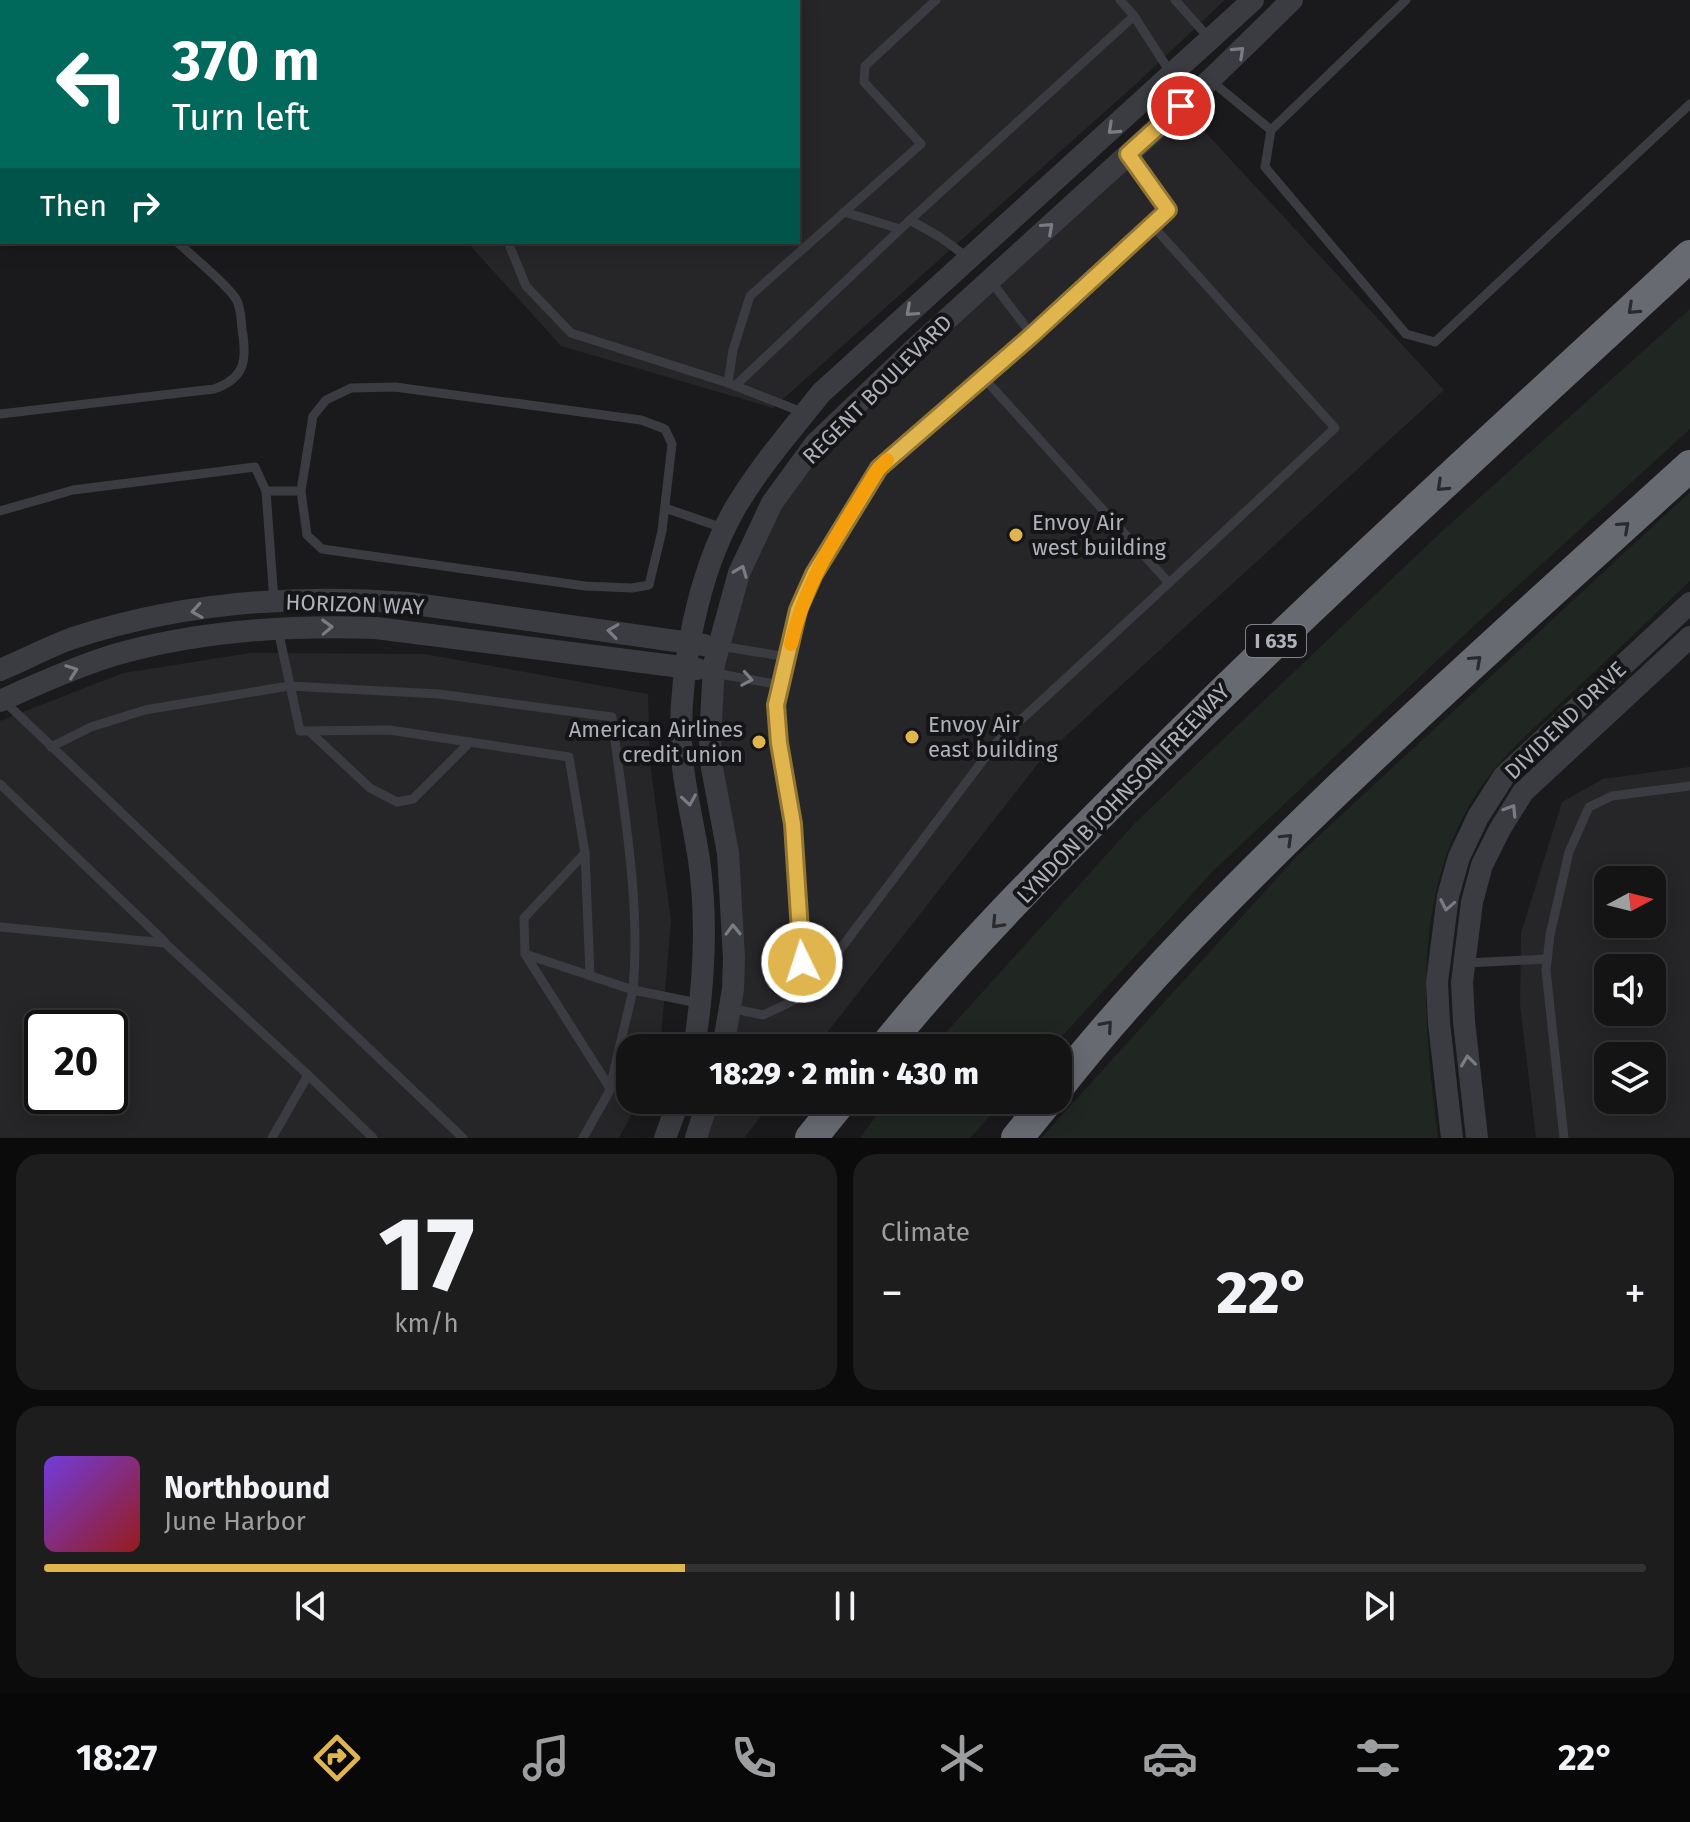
<!DOCTYPE html>
<html lang="en">
<head>
<meta charset="utf-8">
<style>
  :root { --surface:#141415; --page:#1d1d1e; --text:#f1f3f6; --muted:#9d9ea0; --line:#333334; --accent:#e1b54d }
  body { margin:0; font-family:"Fira Sans",sans-serif; background:var(--page); color:var(--text); height:100vh; display:flex; flex-direction:column; font-size:30px; white-space:nowrap }
  * { box-sizing:border-box; margin:0 }
  p { font-size:26px; color:var(--muted) }
  .icon { flex:none; width:44px; height:44px; fill:none; stroke:currentColor; stroke-width:2; stroke-linecap:round; stroke-linejoin:round }
  .map { position:relative; height:1138px; overflow:hidden }
  .side { display:flex; flex-direction:column; gap:16px; padding:16px; background:#0b0b0c; flex:1 }
  .side>* { flex:none }
  .hud { position:absolute; left:0px; top:0px; width:800px; height:244px; box-shadow:0 4px 20px #0003,0 0 0 2px var(--line); background:#00695c; color:#fff; overflow:hidden }
  .needle { width:52px; rotate:83deg }
  .tools { position:absolute; left:1594px; top:866px; display:grid; gap:16px }
  .tools a { display:grid; place-items:center; width:72px; height:72px; border-radius:16px; background:var(--surface); box-shadow:0 4px 20px #0003,0 0 0 2px var(--line); font-size:40px }
  .speed { position:absolute; left:24px; top:1010px; display:flex; gap:16px; font-size:40px; font-weight:700; text-align:center }
  .speed>* { display:grid; place-content:center; width:104px; height:104px; border-radius:50%; background:var(--surface); box-shadow:0 4px 20px #0003,0 0 0 2px var(--line); line-height:1 }
  .speed .limit { border:4px solid #111; border-radius:12px; background:#fff; color:#111 }
  .pin { position:absolute; display:grid; place-items:center; width:68px; height:68px; color:#fff; margin:-34px; border:4px solid #fff; border-radius:50%; box-shadow:0 2px 8px #0007 }
  .me { position:absolute; width:88px; margin:-44px; rotate:356deg; stroke-linejoin:round; filter:drop-shadow(0 0 6px #0008) }
  .turn { display:flex; align-items:center; gap:28px; height:168px; padding:0 40px; font-size:36px }
  .turn .icon { width:104px; height:104px; stroke-width:2.5 }
  .turn b { display:block; font-size:56px; line-height:68px }
  .then { display:flex; align-items:center; height:76px; padding:0 40px; background:#0003; gap:16px; font-size:30px }
  .big { font-size:60px; font-weight:800; line-height:1.1 }
  .side .card { flex:1; display:flex; flex-direction:column; justify-content:center; gap:12px; min-width:0; padding:0 28px; border-radius:24px; background:var(--page) }
  .side .dial { align-items:center; gap:0 }
  .dial b { font-size:104px; line-height:1 }
  .song { display:flex; align-items:center; gap:24px }
  .cover { width:96px; height:96px; border-radius:12px; background:linear-gradient(135deg,hsl(260 70% 55%),hsl(0 70% 35%)) }
  .played { height:8px; border-radius:4px; background:linear-gradient(90deg,var(--accent) 40%,var(--line) 40%) }
  .keys { display:flex; justify-content:space-around; direction:ltr }
  .heat { display:flex; justify-content:space-between; align-items:center; font-size:44px; direction:ltr }
  .side .tiles { flex:1; display:grid; gap:16px; grid-template-columns:1fr 1fr }
  .card:last-child { grid-column:span 2 }
  .trip { position:absolute; left:616px; top:1034px; width:456px; height:80px; border-radius:24px; background:var(--surface); box-shadow:0 4px 20px #0003,0 0 0 2px var(--line); font-weight:800; line-height:80px; text-align:center }
  .dock { display:flex; height:128px; justify-content:space-around; align-items:center; background:#080808; color:var(--muted) }
  .dock .icon { width:56px; height:56px }
  .dock .active { color:var(--accent) }
  .dock b { font-size:36px; color:var(--text) }
  .map>svg:first-child { display:block }
</style>
</head>
<body>
<div class="map">
<svg width="1690" height="1138" viewBox="0 0 1690 1138">
  <rect width="100%" height="100%" fill="#1a1a1c"/>
  <g fill="#262629" fill-rule="evenodd">
    <polygon points="247,0 1225,0 1137,83 773,408 561,346 467,242 798,242 798,2"/>
    <polygon points="1181,106 1444,390 1044,756 815,1048 723,1048 727,1033 714,664 785,482"/>
    <path d="M251 653 424 654 648 694 650 762 671 921 660 1048H630V1100H639L619 1138H0V721L123 673ZM42 1028H110V1096H42Z"/>
    <path d="M1690 767V1138H1536L1520 1005 1521 933 1562 802 1603 779ZM1608 880H1652V924H1608ZM1608 968H1652V1012H1608ZM1608 1056H1652V1100H1608Z"/>
    <polygon points="708,1100 774,1100 744,1138 696,1138"/>
  </g>
  <g fill="#202722">
    <polygon points="1690,309 1690,429 1477,623 1213,871 1051,1048 932,1048 1136,822 1438,535"/>
    <path d="M1690 492V581C1649 620 1608 659 1566 698 1531 731 1493 763 1469 806 1411 907 1424 1027 1438 1138H1041L1297 856Z"/>
    <polygon points="888,1100 1004,1100 970,1138 860,1138"/>
  </g>
  <g fill="none" stroke-linecap="round" stroke-linejoin="round">
    <g stroke="#3b3c41" stroke-width="9">
      <polyline points="33,0 35,2"/>
      <polyline points="93,0 95,2"/>
      <polyline points="1120,0 1134,16 1170,72"/>
      <polyline points="1175,0 1210,39"/>
      <polyline points="1406,0 1271,130 1265,167 1406,334 1435,342 1690,104"/>
      <polyline points="275,2 277,0"/>
      <polyline points="0,60 2,62"/>
      <polyline points="1210,80 1271,130"/>
      <polyline points="0,185 2,184"/>
      <polyline points="844,212 900,229"/>
      <polyline points="910,220 1134,16"/>
      <polyline points="508,242 526,286 571,333 728,383"/>
      <polyline points="1032,335 1168,210 1128,155"/>
      <polyline points="983,377 1169,583 1335,428 1152,225"/>
      <polyline points="735,386 910,220 940,237 967,257"/>
      <polyline points="802,412 728,383 733,350 750,296 921,144 864,82 865,66 936,0"/>
      <path d="M0 414 214 389C246 378 247 359 242 329 241 319 241 307 236 299 227 284 191 255 177 242"/>
      <polyline points="266,491 301,491 307,535 322,549 585,586 632,588 649,585 662,531 672,444 665,429 641,420 395,387 351,388 326,400 313,416 301,491"/>
      <polyline points="665,508 726,529"/>
      <polyline points="0,511 73,490 255,467 266,491 274,601"/>
      <polyline points="278,630 300,731 389,730 569,757 585,853"/>
      <polyline points="720,646 788,657"/>
      <polyline points="714,673 781,685"/>
      <polyline points="5,702 463,1138"/>
      <polyline points="309,731 370,788 397,802 413,799 470,742"/>
      <path d="M51 747 91 727 145 710 289 686 439 694 612 717C623 807 641 900 633 990L698 1003"/>
      <polyline points="0,784 165,942"/>
      <polyline points="0,927 165,943 308,1075 272,1138"/>
      <polyline points="525,954 610,1088"/>
      <polyline points="1466,963 1547,959"/>
      <polyline points="803,990 793,824 779,743 776,705 798,610 814,574 879,468 1032,335 990,280"/>
      <polyline points="730,1008 763,1015 793,1001 826,968 996,743 1169,583"/>
      <polyline points="308,1075 373,1138"/>
      <polyline points="583,1138 609,1092 633,990 525,954 524,918 585,853 590,974"/>
      <polyline points="1564,1138 1546,970 1550,935 1569,852 1589,807 1612,796 1690,786"/>
    </g>
    <g stroke="#3b3c41" stroke-width="22">
      <path d="M0 670C24 660 48 647 73 638 180 603 296 594 408 603L704 645"/>
      <path d="M0 701C37 684 75 667 114 655 197 631 290 625 376 628L697 669"/>
      <path d="M694 1048C704 986 708 923 699 860 693 820 682 780 681 740 680 667 698 574 734 510 759 467 791 431 821 393L1253 0"/>
      <polyline points="723,1048 733,989 734,958 728,853 712,768 710,740 714,664 739,573 772,503 815,444 912,351 1210,80 1292,0"/>
      <polyline points="665,1138 679,1100"/>
      <polyline points="696,1138 708,1100"/>
      <polyline points="1452,1138 1439,1023 1437,982 1448,896 1459,857 1478,817 1504,776 1690,603"/>
      <polyline points="1477,1138 1464,1021 1462,982 1472,902 1482,865 1500,829 1523,792 1690,637"/>
    </g>
    <g stroke="#686a71" stroke-width="32">
      <path d="M884 1048C960 954 1046 868 1131 783 1312 602 1502 430 1690 256"/>
      <path d="M1058 1087C1141 982 1236 888 1332 795 1449 683 1570 575 1690 466"/>
      <polyline points="811,1138 842,1100"/>
      <polyline points="1017,1138 1048,1100"/>
    </g>
  </g>
  <defs><path id="oneway-chevron" d="M-2-3.5L2.5 0L-2 3.5" fill="none" stroke-width="1.6" stroke-linecap="round" stroke-linejoin="round" transform="scale(2)"/></defs>
  <g stroke="#7a7c84">
    <use href="#oneway-chevron" transform="translate(1239 52) rotate(-43)"/>
    <use href="#oneway-chevron" transform="translate(1113 129) rotate(137)"/>
    <use href="#oneway-chevron" transform="translate(1048 228) rotate(-42)"/>
    <use href="#oneway-chevron" transform="translate(911 311) rotate(138)"/>
    <use href="#oneway-chevron" transform="translate(741 571) rotate(-69)"/>
    <use href="#oneway-chevron" transform="translate(197 611) rotate(171)"/>
    <use href="#oneway-chevron" transform="translate(327 627) rotate(-2)"/>
    <use href="#oneway-chevron" transform="translate(613 631) rotate(-172)"/>
    <use href="#oneway-chevron" transform="translate(72 671) rotate(-20)"/>
    <use href="#oneway-chevron" transform="translate(747 679) rotate(10)"/>
    <use href="#oneway-chevron" transform="translate(689 800) rotate(81)"/>
    <use href="#oneway-chevron" transform="translate(1511 810) rotate(-58)"/>
    <use href="#oneway-chevron" transform="translate(1447 905) rotate(101)"/>
    <use href="#oneway-chevron" transform="translate(733 930) rotate(-91)"/>
    <use href="#oneway-chevron" transform="translate(1468 1061) rotate(-97)"/>
  </g>
  <g stroke="#2a2a2e">
    <use href="#oneway-chevron" transform="translate(1633 309) rotate(137)"/>
    <use href="#oneway-chevron" transform="translate(1442 486) rotate(137)"/>
    <use href="#oneway-chevron" transform="translate(1624 527) rotate(-42)"/>
    <use href="#oneway-chevron" transform="translate(1476 661) rotate(-42)"/>
    <use href="#oneway-chevron" transform="translate(1287 839) rotate(-44)"/>
    <use href="#oneway-chevron" transform="translate(997 923) rotate(133)"/>
    <use href="#oneway-chevron" transform="translate(1107 1026) rotate(-49)"/>
  </g>
  <g fill="none" stroke-linecap="round" stroke-linejoin="round">
    <g stroke="#927632" stroke-width="20">
      <polyline id="route" points="802,962 793,824 779,743 776,705 798,610 814,574 879,468 1032,335 1168,210 1128,154 1181,106"/>
    </g>
    <use href="#route" stroke="#e1b54d" stroke-width="14"/>
    <path stroke="#f59e0b" stroke-width="14" d="M791 644C806 578 842 528 876 472L887 460"/>
  </g>
  <g fill="#e1b54d" stroke="#151517" stroke-width="3">
    <circle cx="1016" cy="535" r="8"/>
    <circle cx="912" cy="737" r="8"/>
    <circle cx="759" cy="742" r="8"/>
  </g>
  <g text-anchor="middle" stroke-width="8" stroke-linejoin="round" paint-order="stroke">
    <rect fill="#151517" stroke="#808289" stroke-width="2" x="1246" y="625" width="60" height="32" rx="6"/>
    <g font-size="20" font-weight="bold" fill="#aeb1ba">
      <text x="1276" y="648">I 635</text>
    </g>
    <g font-size="22" fill="#aeb1ba" stroke="#151517">
      <text transform="translate(877 389) rotate(-45)" y="8">REGENT BOULEVARD</text>
      <text transform="translate(355 604) rotate(2)" y="8">HORIZON WAY</text>
      <text transform="translate(1565 720) rotate(-44)" y="8">DIVIDEND DRIVE</text>
      <text transform="translate(1123 793) rotate(-46)" y="8">LYNDON B JOHNSON FREEWAY</text>
    </g>
    <g font-size="22" fill="#aeb1ba" stroke="#151517" text-anchor="start">
      <text x="1032" y="530">Envoy Air<tspan x="1032" dy="25">west building</tspan></text>
      <text x="928" y="732">Envoy Air<tspan x="928" dy="25">east building</tspan></text>
      <text x="743" y="737" text-anchor="end">American Airlines<tspan x="743" dy="25">credit union</tspan></text>
    </g>
  </g>
</svg>
<div class="tools">
<a><svg class="needle" viewBox="-14 -14 28 28"><path d="M0-13l5 13h-10z" fill="#e53935"/><path d="M0 13l5-13h-10z" fill="#9d9ea0"/></svg></a>
<a><svg class="icon" aria-label="sound" viewBox="0 0 24 24"><path d="M4 9h4l5-4v14l-5-4H4zM17 9q2 3 0 6"/></svg></a>
<a><svg class="icon" aria-label="layers" viewBox="0 0 24 24"><path d="M12 4l9 5-9 5-9-5zM3 14l9 5 9-5"/></svg></a>
</div>
<div class="speed"><div class="limit">20</div></div>
<div class="pin" style="left:1181px;top:106px;background:#d93025"><svg class="icon" aria-label="arrive" viewBox="0 0 24 24"><path d="M6 21V4h12l-3 4 3 4H6"/></svg></div>
<svg class="me" style="left:802px;top:962px" viewBox="-20 -20 40 40"><circle r="17" fill="#e1b54d" stroke="#fff" stroke-width="3"/><path d="M0-11L8 9 0 5-8 9z" fill="#fff"/></svg>
<div class="trip">18:29 · 2 min · 430 m</div>
<div class="hud">
<div class="turn"><svg class="icon" aria-label="left" viewBox="0 0 24 24"><path d="M17 20v-9H6M10 6l-5 5 5 5"/></svg><div><b>370 m</b>Turn left</div></div>
<div class="then">Then<svg class="icon" aria-label="right" viewBox="0 0 24 24"><path d="M7 20v-9h11M14 6l5 5-5 5"/></svg></div>
</div>
</div>
<section class="side">
<div class="tiles">
<div class="card dial"><b>17</b><p>km/h</p></div>
<div class="card"><p>Climate</p>
<div class="heat"><a>−</a><b class="big">22°</b><a>+</a></div>
</div>
<div class="card">
<div class="song"><i class="cover"></i><div><b>Northbound</b><p>June Harbor</p></div></div>
<div class="played"></div>
<div class="keys"><svg class="icon" aria-label="previous" viewBox="0 0 24 24"><path d="M18 5L8 12l10 7zM5 5v14"/></svg><svg class="icon" aria-label="pause" viewBox="0 0 24 24"><path d="M8 5v14M16 5v14"/></svg><svg class="icon" aria-label="next" viewBox="0 0 24 24"><path d="M6 5l10 7-10 7zM19 5v14"/></svg></div>
</div>
</div>
</section>
<nav class="dock">
<b>18:27</b>
<svg class="icon active" aria-label="directions" viewBox="0 0 24 24"><path d="M12 3l9 9-9 9-9-9zM9 14v-3h6M13 9l2 2-2 2"/></svg>
<svg class="icon" aria-label="music" viewBox="0 0 24 24"><path d="M9 18V5l10-2v13"/><circle cx="6" cy="18" r="3"/><circle cx="16" cy="16" r="3"/></svg>
<svg class="icon" aria-label="phone" viewBox="0 0 24 24"><path d="M5 4h4l2 5-3 2q2 4 5 5l2-3 5 2v4C11 20 4 13 5 4z"/></svg>
<svg class="icon" aria-label="climate" viewBox="0 0 24 24"><path d="M12 3v18M4 7l16 10M4 17L20 7"/></svg>
<svg class="icon" aria-label="car" viewBox="0 0 24 24"><path d="M5 17H2v-5l4-1 3-4h7l3 4 3 1v5h-3M9 17h6M6 11h13"/><circle cx="7" cy="17" r="2"/><circle cx="17" cy="17" r="2"/></svg>
<svg class="icon" aria-label="filters" viewBox="0 0 24 24"><path d="M4 7h16M4 17h16"/><circle cx="9" cy="7" r="2"/><circle cx="15" cy="17" r="2"/></svg>
<b>22°</b>
</nav>
</body>
</html>
